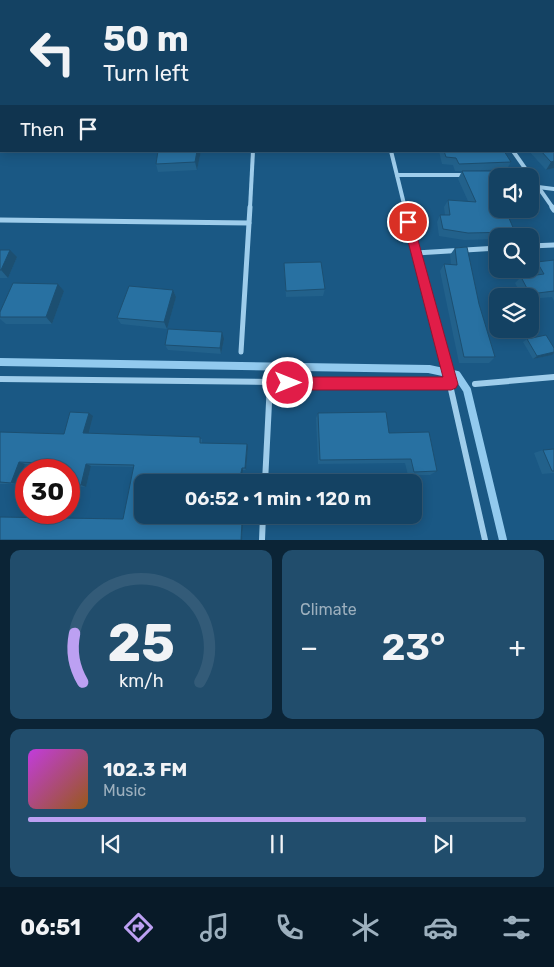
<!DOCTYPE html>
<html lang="en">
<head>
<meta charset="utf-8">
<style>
  :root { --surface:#144263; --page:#214d6c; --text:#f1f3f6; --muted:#9db0be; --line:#335b78; --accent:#bca0f2 }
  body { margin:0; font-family:Rubik,sans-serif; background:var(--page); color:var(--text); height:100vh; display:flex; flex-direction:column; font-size:19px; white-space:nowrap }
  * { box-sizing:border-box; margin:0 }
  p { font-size:16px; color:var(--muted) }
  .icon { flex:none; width:28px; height:28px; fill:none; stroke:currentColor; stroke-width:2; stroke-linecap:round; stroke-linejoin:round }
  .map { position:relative; height:540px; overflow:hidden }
  .side { display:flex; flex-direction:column; gap:10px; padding:10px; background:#0b2436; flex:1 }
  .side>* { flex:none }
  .hud { position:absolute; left:0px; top:0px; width:555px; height:152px; box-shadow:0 2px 12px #0003,0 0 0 1px var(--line); background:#144263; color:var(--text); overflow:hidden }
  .buttons { position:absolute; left:489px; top:168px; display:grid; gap:10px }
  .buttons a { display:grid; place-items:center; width:50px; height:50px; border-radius:10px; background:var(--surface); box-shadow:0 2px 12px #0003,0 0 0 1px var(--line); font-size:25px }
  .speed { position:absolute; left:15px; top:459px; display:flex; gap:10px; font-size:25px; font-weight:700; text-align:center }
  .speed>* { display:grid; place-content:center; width:65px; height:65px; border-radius:50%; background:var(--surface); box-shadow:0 2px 12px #0003,0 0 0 1px var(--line); line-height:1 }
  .speed .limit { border:8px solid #d22; background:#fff; color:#111 }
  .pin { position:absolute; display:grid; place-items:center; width:42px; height:42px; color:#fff; margin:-21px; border:2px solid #fff; border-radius:50%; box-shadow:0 1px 5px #0007 }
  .me { position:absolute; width:55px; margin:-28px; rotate:90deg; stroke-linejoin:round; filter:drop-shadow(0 0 4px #0008) }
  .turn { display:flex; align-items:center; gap:18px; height:105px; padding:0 20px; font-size:22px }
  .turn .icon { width:65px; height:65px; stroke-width:2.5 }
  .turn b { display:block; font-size:35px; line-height:42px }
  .then { display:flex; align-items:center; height:48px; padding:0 20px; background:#0003; gap:10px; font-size:19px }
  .big { font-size:38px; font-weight:600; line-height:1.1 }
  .side .widget { flex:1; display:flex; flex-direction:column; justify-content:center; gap:8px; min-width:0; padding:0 18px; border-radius:10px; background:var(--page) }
  .side .dial { align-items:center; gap:0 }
  .dial svg { height:130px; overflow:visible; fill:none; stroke:var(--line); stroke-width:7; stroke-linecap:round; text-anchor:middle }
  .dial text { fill:var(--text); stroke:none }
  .song { display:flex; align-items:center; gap:15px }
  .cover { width:60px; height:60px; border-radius:8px; background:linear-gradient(135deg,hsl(290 70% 55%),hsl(30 70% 35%)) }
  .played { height:5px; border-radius:2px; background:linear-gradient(90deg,var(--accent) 80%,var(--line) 80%) }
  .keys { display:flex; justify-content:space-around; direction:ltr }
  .heat { display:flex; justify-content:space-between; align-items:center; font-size:28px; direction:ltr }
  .side .tiles { flex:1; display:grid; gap:10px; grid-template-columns:1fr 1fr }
  .widget:last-child { grid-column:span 2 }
  .trip { position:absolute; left:134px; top:474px; width:288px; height:50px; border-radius:10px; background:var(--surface); box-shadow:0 2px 12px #0003,0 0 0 1px var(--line); font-weight:600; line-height:50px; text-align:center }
  .tabs { display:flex; height:80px; justify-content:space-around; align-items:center; background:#081a28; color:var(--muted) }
  .tabs .icon { width:35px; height:35px }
  .tabs .selected { color:var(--accent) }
  .tabs b { font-size:22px; color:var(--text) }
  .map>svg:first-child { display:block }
</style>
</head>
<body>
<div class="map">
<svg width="554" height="540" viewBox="0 0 554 540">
  <rect width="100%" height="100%" fill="#1a5884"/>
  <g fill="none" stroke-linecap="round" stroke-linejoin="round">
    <polyline stroke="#92caee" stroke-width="8" points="0,362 429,369 457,375 467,390 503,540"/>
    <g stroke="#9fcdeb" stroke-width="4">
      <polyline points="391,151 405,208"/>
      <polyline points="513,151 553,208"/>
      <polyline points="397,175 466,175"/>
      <polyline points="490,175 530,175"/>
      <polyline points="538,187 554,189"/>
      <polyline points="250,208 253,151"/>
    </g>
    <g stroke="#9fcdeb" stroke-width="5">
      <polyline points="405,207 443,355"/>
      <polyline points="552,207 554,210"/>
      <polyline points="0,220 249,223"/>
      <polyline points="530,246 554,245"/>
      <polyline points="416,253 498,248"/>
      <polyline points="241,352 250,207"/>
    </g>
    <g stroke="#9fcdeb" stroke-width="6">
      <polyline points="443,354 485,540"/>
      <polyline points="0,379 451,384"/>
      <polyline points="475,384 554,377"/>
      <polyline points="265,482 270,383"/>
      <polyline points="262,540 263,515"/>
    </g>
  </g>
  <g fill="#22618b">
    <polygon points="158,151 201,151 197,170 158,172 156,164"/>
    <polygon points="439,151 504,151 511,162 507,169 463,171 498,209 515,232 512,236 498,236 498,239 464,240 439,236 437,222 440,215 445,215 444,207 448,200 468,201 458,179 462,171 455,171 453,165 442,164"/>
    <polygon points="529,151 554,151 554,168 546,170"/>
    <polygon points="455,248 479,304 495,357 489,363 459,363 440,271 444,264 451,265 450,255"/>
    <polygon points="0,250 17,257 8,278 0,278"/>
    <polygon points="554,260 554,301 552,297 530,299 530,296 522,296 515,283 521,277 535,275 531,268 537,262"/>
    <polygon points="284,263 325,289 323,296 286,297"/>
    <polygon points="58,284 64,291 52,324 6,324 0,319 0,312"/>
    <polygon points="173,290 176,297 167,329 121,324 117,318"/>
    <polygon points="224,339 221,354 168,350 165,345"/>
    <polygon points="527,339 552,355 533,359 523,342"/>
    <polygon points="318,413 389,433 437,471 430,475 408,475 405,463 318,464 316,418"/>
    <polygon points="93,416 89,433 202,439 202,443 248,447 246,470 243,470 241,482 142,482 142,515 235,515 234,521 243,522 242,540 0,540 123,519 134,467 91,466 86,487 69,486 69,470 63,466 25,464 18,484 0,484 0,432 64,434"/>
    <polygon points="554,449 554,473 542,474 534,453 543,450"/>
  </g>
  <g fill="#1c4f71">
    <polygon points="197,151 201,151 197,170 195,162"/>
    <polygon points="554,161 554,168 546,170 551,162"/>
    <polygon points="10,250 17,257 8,278 1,270"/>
    <polygon points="58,284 64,291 52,324 46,317"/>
    <polygon points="173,290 176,297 167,329 164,322"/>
    <polygon points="222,332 224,339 221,354 220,348"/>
    <polygon points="554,352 554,353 552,355 533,359 537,356"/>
    <polygon points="89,413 93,416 88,436 83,433"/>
    <polygon points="247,444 248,447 246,470 245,468"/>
    <polygon points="19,462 25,464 18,484 11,483"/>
    <polygon points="86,464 91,466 86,487 81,485"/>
    <polygon points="242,468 243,470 241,482 239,482"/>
    <polygon points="242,522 243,522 242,540 241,540"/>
  </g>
  <g fill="#2871a2" stroke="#1c4f71">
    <polygon points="353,0 404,0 405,1 353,1"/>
    <polygon points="443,0 457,0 457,1 444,1"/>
    <polygon points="554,132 554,161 551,162 541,151 554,151"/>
    <polygon points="158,151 197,151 195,162 156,164"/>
    <polygon points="444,151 504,151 511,162 459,164 456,158 446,157"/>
    <polygon points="462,171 492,171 498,182 498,209 505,209 515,232 468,233 443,229 440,215 450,215 448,200 476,202"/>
    <polygon points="467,247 479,304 495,357 464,357 444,264 457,265 455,248"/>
    <polygon points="0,250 10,250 1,270 0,270"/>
    <polygon points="554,260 554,291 530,294 521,277 544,274 537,262"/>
    <polygon points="321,262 325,289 286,291 284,263"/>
    <polygon points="13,283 58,284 46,317 0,317 0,312"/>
    <polygon points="129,286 173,290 164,322 117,318"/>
    <polygon points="168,329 222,332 220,348 165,345"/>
    <polygon points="546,335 554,348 554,352 537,356 527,339"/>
    <polygon points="70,412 89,413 83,433 200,437 200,443 247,444 245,468 242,468 239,482 142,482 142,515 234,515 233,521 242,522 241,540 0,540 0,517 123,519 134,465 86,464 81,485 69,485 69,470 62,470 64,464 19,462 11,483 0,482 0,432 64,434"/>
    <polygon points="386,412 389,433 429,432 437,471 414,472 411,459 320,460 318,413"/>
    <polygon points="554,449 554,471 552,471 543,450"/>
  </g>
  <polygon fill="#e11d48" stroke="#92132f" points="408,218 413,222 458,384 456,388 451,390 288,390 283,388 281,383 283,379 288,377 443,377 403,222"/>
</svg>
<div class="buttons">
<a><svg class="icon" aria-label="sound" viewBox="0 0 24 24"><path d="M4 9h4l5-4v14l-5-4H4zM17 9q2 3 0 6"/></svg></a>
<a><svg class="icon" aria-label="search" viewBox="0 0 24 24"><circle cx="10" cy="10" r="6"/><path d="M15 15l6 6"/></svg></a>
<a><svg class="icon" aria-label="layers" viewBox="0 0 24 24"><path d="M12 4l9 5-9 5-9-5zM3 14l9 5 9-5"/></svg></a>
</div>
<div class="speed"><div class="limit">30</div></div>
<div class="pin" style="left:408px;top:222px;background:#d93025"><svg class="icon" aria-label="arrive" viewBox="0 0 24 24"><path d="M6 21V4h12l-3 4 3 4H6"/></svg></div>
<svg class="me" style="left:288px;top:383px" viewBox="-20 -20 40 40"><circle r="17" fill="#e11d48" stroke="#fff" stroke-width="3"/><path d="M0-11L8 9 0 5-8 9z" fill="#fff"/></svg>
<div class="trip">06:52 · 1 min · 120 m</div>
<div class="hud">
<div class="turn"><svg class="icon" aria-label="left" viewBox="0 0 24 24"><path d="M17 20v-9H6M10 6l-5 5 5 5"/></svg><div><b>50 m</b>Turn left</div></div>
<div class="then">Then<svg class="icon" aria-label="arrive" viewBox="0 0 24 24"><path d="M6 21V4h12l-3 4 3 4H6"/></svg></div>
</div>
</div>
<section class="side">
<div class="tiles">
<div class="widget dial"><svg viewBox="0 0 100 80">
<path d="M14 69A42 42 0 1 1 86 69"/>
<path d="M14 69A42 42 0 0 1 9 39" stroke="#bca0f2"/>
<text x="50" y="56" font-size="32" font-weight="700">25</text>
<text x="50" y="72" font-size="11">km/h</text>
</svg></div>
<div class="widget"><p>Climate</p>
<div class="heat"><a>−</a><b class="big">23°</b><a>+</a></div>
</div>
<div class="widget">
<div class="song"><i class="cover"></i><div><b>102.3 FM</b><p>Music</p></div></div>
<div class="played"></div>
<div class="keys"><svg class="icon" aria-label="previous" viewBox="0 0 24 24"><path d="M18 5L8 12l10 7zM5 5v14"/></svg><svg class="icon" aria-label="pause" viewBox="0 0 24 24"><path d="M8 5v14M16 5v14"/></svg><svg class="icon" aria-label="next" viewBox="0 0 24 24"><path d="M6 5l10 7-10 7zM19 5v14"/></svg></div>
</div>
</div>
</section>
<nav class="tabs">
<b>06:51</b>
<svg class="icon selected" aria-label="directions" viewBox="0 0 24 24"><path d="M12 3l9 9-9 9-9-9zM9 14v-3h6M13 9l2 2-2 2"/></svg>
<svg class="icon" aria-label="music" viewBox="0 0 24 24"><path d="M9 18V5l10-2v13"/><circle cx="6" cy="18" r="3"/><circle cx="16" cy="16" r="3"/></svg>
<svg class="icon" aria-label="phone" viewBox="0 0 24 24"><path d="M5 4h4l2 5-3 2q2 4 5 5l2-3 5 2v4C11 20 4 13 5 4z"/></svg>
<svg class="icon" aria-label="climate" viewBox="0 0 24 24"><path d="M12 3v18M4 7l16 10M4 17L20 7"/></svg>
<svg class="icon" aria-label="car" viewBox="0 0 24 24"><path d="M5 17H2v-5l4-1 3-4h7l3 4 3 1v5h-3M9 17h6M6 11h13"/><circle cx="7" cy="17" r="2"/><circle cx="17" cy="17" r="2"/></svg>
<svg class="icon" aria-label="filters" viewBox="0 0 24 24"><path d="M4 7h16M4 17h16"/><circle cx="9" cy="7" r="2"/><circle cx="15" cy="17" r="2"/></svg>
</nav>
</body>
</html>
